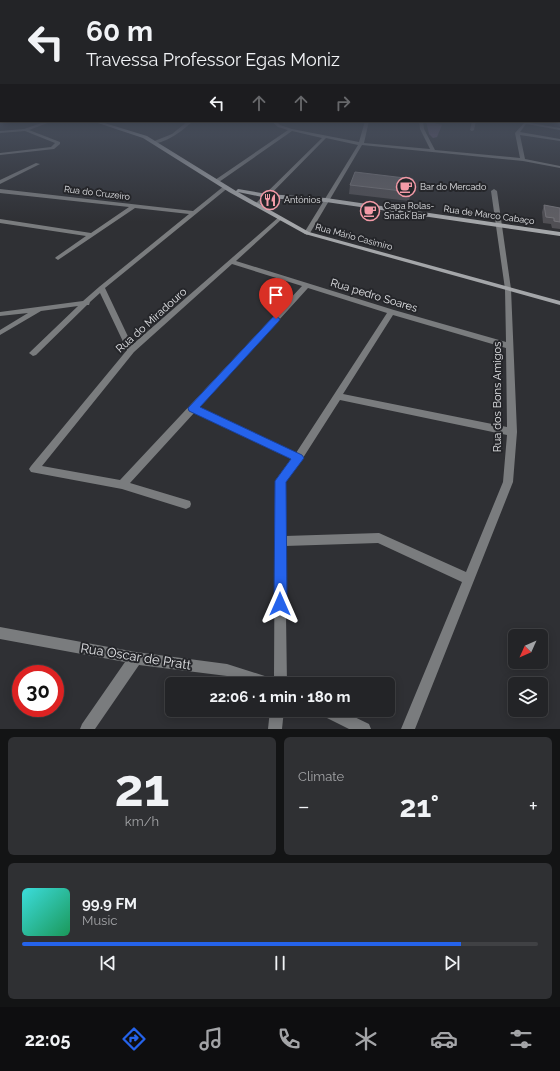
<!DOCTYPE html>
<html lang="en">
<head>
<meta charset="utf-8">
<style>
  :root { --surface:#232427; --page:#2f3033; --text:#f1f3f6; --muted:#a3a4a7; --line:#404144; --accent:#2563eb }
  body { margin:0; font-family:Raleway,sans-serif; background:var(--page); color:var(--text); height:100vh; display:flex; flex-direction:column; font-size:15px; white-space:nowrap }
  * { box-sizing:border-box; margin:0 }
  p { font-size:13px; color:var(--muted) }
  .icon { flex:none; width:22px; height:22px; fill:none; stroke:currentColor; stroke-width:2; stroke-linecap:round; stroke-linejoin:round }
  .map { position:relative; height:729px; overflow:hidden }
  .sheet { display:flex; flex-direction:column; gap:8px; padding:8px; background:#131415; flex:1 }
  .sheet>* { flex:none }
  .hud { position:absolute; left:0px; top:0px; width:560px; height:122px; box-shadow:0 2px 10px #0003,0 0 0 1px var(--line); background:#232427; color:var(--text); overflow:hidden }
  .needle { width:26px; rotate:225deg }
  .tools { position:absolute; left:508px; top:629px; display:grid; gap:8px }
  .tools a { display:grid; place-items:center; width:40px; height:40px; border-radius:6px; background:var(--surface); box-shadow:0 2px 10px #0003,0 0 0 1px var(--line); font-size:20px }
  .speed { position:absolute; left:12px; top:665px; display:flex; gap:8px; font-size:20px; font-weight:700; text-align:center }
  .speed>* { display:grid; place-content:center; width:52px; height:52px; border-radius:50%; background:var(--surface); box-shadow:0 2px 10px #0003,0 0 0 1px var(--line); line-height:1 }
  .speed .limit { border:6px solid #d22; background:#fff; color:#111 }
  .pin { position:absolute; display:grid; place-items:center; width:34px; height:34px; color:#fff; margin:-41px -17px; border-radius:50% 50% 50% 0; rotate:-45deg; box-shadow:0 0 4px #0007 }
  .pin .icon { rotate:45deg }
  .me { position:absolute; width:44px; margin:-22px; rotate:0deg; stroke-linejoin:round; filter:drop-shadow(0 0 3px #0008) }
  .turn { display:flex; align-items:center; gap:14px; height:84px; padding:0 20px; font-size:18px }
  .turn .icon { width:52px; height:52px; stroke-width:2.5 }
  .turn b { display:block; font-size:28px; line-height:34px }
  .lanes { display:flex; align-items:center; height:38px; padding:0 20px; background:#0003; justify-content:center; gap:20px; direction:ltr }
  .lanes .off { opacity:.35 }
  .big { font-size:30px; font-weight:700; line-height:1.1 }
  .sheet .widget { flex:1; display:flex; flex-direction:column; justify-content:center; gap:6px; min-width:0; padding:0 14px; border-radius:6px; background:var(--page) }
  .sheet .dial { align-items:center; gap:0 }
  .dial b { font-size:52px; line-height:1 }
  .song { display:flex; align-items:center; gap:12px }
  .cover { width:48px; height:48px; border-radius:6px; background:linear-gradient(135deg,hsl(180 70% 55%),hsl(150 70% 35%)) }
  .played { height:4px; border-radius:2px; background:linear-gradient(90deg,var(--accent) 85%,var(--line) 85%) }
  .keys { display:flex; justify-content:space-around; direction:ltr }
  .heat { display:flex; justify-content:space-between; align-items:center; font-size:22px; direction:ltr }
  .sheet .tiles { flex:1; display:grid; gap:8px; grid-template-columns:1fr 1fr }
  .widget:last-child { grid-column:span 2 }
  .trip { position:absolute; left:165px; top:677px; width:230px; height:40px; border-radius:6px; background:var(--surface); box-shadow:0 2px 10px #0003,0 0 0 1px var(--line); font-weight:700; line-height:40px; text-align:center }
  .menu { display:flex; height:64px; justify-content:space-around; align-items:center; background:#0e0e10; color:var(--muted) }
  .menu .icon { width:28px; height:28px }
  .menu .current { color:var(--accent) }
  .menu b { font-size:18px; color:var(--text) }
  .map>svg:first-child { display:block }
</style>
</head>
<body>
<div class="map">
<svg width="560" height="729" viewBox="0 0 560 729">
  <rect width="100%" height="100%" fill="#2f3034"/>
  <polygon fill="#655072" points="426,121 442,125 437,137 433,138 429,134"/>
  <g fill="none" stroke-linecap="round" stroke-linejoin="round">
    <g fill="#7a7c7e" fill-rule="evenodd">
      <polygon points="47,121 53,121 29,130 60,142 60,144 54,149 0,155 0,153 51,147 55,143 25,131 0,133 0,131 24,129"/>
      <path d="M188 121H193C186 128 162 147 152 142L172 134Z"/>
      <polygon points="271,121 276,121 280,125 292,129 359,142 365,121 369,121 364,143 430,149 420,129 419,121 423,121 424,129 435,150 520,158 515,133 525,122 560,128 560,130 526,124 520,132 560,139 560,141 520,135 525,159 560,166 560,168 523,161 362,145 310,233 307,235 304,233 358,145 326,138 259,206 255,206 255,204 322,138 292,131 219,182 215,182 215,180 288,130 278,127"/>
      <polygon points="472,121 476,121 474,130 472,131 470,130"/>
      <polygon points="36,163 40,164 0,184 0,180"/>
      <path d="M224 186 229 187 105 288 132 345 280 216 283 218 282 219 236 261 394 310 506 342 505 289 491 191 494 189 497 191 511 289 517 432 513 482 415 729H401L462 582 378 543 285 546 287 684H251L227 676 139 665 95 729H80L82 724 125 662 0 639V627L136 652 227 664 274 679 275 481 291 459 194 413 130 483 190 501 191 504 190 507 186 509 122 489 31 472 29 469 31 466 127 350 100 293 90 302 89 305H87L36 355 33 356 29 353 78 306 41 311 0 335V330L28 313 0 316V312L83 301 99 287 189 214 135 208 58 260 55 258 56 257 86 236 0 223V219L91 233 129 207 0 193V189L193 211ZM232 264 302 286 120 480 42 466 134 352ZM308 288 387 313 296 453 199 408ZM393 315 506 348 507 427 343 394ZM340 400 507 435 503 482 466 572 379 533 285 536V482L301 461Z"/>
      <polygon points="270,710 284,710 282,729 268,729"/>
      <polygon points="319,710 340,710 369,724 371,729 349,729 321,715"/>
    </g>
    <polygon fill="#a4a6a9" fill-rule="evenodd" points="92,121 98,121 147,136 236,191 238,189 267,194 326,198 560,232 560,236 326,202 267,198 238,192 309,232 560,301 560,305 305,234 229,192 143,138"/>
  </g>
  <g fill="#504f54">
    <polygon points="413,179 409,201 349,194 350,185"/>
    <polygon points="544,205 560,208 560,229 552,228 551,224 543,223 542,212"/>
  </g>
  <g fill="#605f64" stroke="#747378">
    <polygon points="355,172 413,179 411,192 350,185"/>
    <polygon points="544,205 560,208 560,222 554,221 554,218 546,217"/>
  </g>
  <linearGradient id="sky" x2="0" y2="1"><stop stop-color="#1a1a1d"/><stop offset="0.54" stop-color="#474e5c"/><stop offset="1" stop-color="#474e5c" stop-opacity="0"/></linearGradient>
  <rect width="560" height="222" fill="url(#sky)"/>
  <polygon fill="#2563eb" stroke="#184099" points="276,316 280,319 279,321 200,407 302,455 304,458 286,482 287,604 285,609 280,611 276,609 274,604 275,481 291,459 189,411 188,408 273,317"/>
  <defs>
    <g id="cafe-ring" transform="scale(1)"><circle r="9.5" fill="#25262a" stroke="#f39aa7" stroke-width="1.5"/><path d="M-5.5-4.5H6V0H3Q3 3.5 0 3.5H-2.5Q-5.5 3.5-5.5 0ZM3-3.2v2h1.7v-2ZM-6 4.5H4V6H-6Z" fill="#f39aa7"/></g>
    <g id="restaurant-ring" transform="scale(1)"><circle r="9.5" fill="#25262a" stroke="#f39aa7" stroke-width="1.5"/><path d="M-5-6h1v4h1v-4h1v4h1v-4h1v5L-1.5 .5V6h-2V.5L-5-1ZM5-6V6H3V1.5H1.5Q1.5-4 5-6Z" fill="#f39aa7"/></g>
  </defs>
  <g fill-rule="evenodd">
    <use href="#cafe-ring" x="406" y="187"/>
    <use href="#restaurant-ring" x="270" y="200"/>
    <use href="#cafe-ring" x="370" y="211"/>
  </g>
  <g text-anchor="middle" stroke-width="4" stroke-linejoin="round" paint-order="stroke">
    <g font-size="9" fill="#e1e2e5" stroke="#25262a" text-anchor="start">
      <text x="420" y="190">Bar do Mercado</text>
      <text x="284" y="203">Antónios</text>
      <text x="384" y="209">Capa Rolas-<tspan x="384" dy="10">Snack Bar</tspan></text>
    </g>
    <g font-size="9" fill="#e1e2e5" stroke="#25262a">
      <text transform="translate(97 193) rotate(7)" y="3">Rua do Cruzeiro</text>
      <text transform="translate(489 215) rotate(8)" y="3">Rua de Marco Cabaço</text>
      <text transform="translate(354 237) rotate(15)" y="3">Rua Mário Casimiro</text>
    </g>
    <g font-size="11" fill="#e1e2e5" stroke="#25262a">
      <text transform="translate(374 295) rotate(17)" y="4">Rua pedro Soares</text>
      <text transform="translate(151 320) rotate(-42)" y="4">Rua do Miradouro</text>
      <text transform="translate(497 397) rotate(-90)" y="4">Rua dos Bons Amigos</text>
    </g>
    <g font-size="13" fill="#e1e2e5" stroke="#25262a">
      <text transform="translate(136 656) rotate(9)" y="5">Rua Oscar de Pratt</text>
    </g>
  </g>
</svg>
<div class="tools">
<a><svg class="needle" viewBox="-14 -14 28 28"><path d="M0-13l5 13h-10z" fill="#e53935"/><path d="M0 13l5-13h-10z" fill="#a3a4a7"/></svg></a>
<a><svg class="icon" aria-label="layers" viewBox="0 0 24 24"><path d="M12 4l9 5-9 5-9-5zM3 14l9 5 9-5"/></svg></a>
</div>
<div class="speed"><div class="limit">30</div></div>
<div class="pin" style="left:276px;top:319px;background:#d93025"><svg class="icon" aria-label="arrive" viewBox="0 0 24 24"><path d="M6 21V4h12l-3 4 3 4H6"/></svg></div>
<svg class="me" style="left:280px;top:604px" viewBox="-20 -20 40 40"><path d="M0-17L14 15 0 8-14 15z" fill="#2563eb" stroke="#fff" stroke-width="4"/></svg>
<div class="trip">22:06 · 1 min · 180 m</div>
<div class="hud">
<div class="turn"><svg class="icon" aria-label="left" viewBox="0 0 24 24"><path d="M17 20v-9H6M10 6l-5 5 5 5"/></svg><div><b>60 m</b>Travessa Professor Egas Moniz</div></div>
<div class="lanes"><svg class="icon" aria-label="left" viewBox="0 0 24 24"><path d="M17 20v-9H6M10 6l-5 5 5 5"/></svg><svg class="icon off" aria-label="ahead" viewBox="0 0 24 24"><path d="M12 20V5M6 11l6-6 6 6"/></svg><svg class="icon off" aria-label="ahead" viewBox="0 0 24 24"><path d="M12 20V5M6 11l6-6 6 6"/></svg><svg class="icon off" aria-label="right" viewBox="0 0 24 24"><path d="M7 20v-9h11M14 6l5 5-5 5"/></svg></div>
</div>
</div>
<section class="sheet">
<div class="tiles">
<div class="widget dial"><b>21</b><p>km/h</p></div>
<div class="widget"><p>Climate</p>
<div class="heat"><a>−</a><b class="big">21°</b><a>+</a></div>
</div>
<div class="widget">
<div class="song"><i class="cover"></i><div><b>99.9 FM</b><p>Music</p></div></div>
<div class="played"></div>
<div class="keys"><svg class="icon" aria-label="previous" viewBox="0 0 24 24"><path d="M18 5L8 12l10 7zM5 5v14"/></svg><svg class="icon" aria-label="pause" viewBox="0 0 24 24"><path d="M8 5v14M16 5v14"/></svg><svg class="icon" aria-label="next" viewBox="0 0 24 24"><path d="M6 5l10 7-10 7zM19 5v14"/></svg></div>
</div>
</div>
</section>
<nav class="menu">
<b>22:05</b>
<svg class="icon current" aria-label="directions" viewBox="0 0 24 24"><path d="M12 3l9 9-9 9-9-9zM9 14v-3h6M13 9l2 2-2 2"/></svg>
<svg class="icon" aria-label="music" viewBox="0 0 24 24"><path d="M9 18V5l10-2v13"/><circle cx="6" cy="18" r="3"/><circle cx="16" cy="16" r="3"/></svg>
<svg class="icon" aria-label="phone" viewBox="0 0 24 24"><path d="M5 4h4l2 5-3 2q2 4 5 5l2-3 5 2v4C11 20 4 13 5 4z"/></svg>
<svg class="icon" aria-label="climate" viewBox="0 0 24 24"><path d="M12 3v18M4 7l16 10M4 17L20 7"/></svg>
<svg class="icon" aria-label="car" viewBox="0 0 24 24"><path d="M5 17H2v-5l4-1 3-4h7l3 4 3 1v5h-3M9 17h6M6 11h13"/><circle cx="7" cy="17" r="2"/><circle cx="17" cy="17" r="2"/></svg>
<svg class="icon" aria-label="filters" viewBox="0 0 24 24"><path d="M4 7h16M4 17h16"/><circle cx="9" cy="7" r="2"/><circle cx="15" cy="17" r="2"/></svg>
</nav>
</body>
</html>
